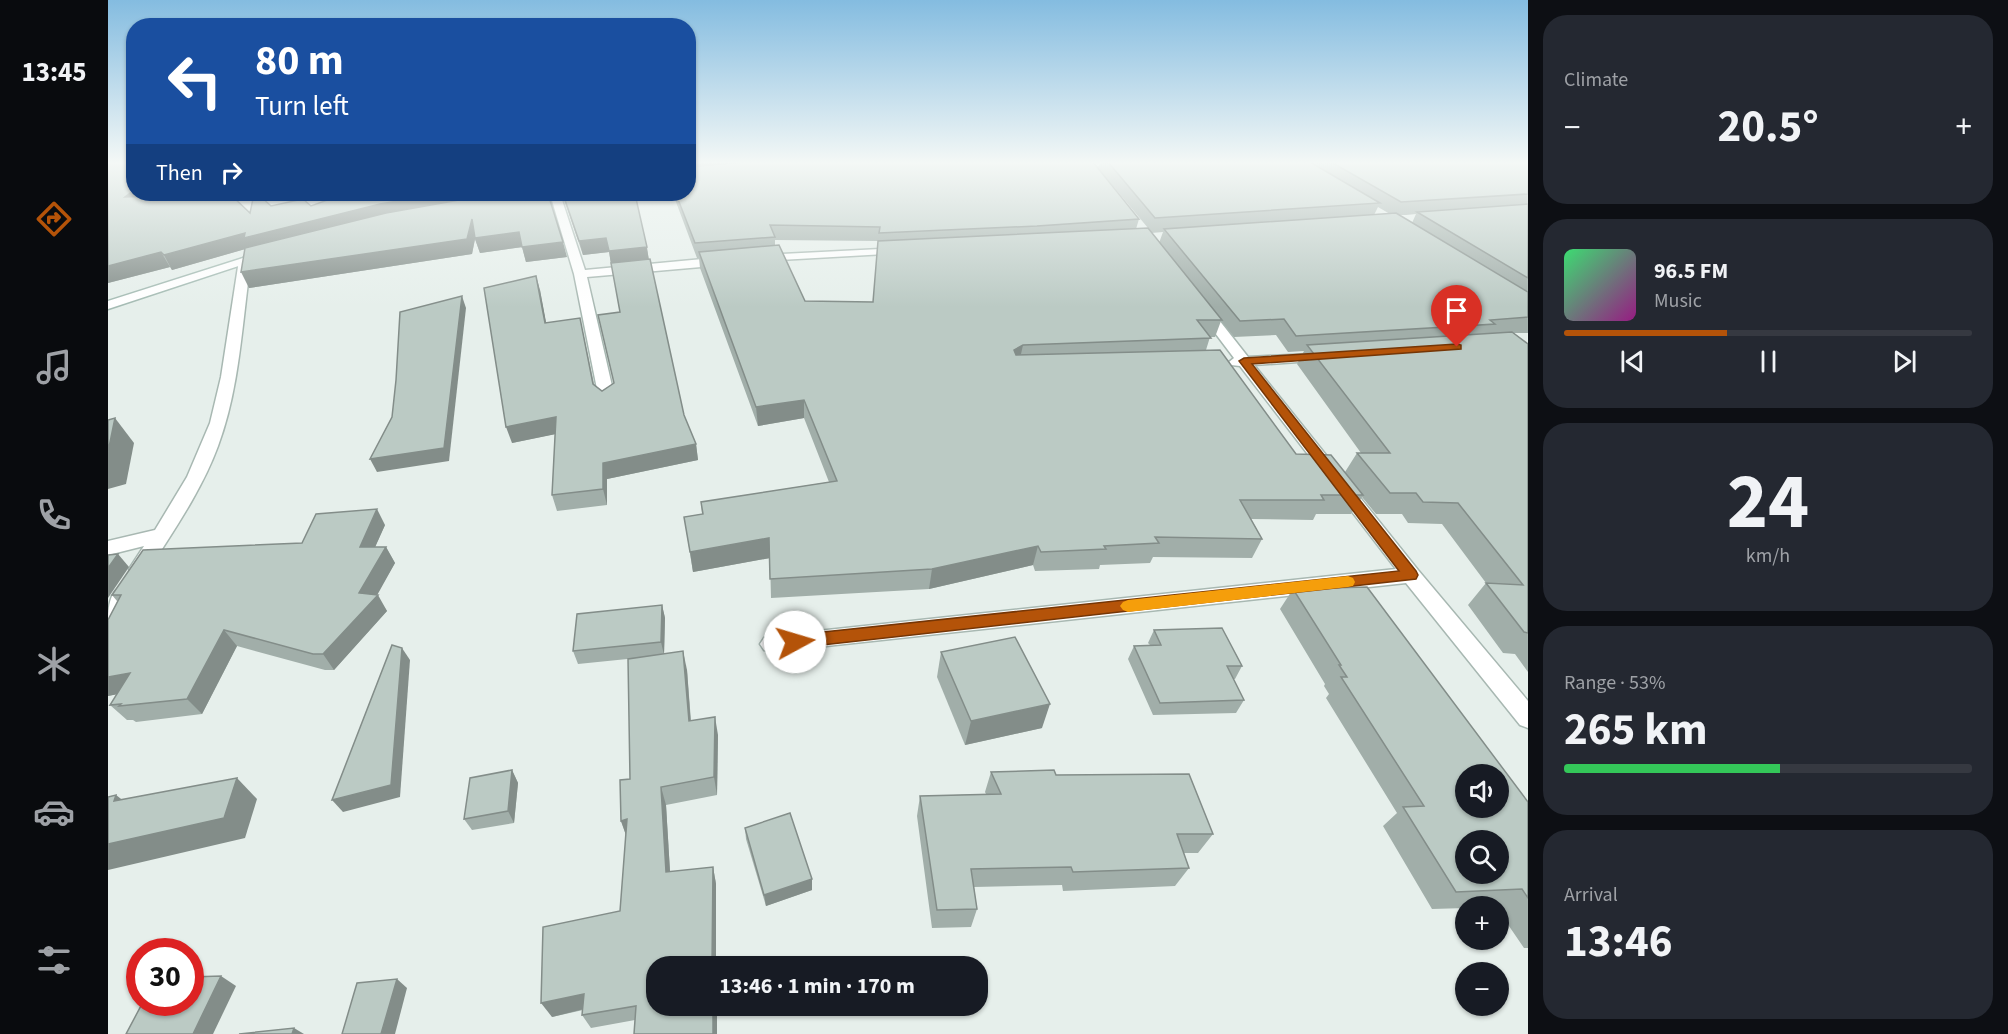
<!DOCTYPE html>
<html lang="en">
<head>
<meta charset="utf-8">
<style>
  :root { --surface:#171b24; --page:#242831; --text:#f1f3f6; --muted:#9ea1a6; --line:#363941; --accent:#b45309 }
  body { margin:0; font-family:"Source Sans 3",sans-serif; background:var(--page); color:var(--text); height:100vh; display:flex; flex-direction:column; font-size:22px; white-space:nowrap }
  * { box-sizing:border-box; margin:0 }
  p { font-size:20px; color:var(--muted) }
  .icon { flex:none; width:33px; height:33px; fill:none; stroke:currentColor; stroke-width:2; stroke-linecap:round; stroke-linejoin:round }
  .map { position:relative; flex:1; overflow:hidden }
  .drawer { display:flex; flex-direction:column; gap:15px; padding:15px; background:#0d0f14; width:480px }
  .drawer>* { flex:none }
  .hud { position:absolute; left:18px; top:18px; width:570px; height:183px; border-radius:24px; box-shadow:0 2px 4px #0004; background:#1a4fa0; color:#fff; overflow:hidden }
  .tools { position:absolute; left:1347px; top:764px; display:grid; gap:12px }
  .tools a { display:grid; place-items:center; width:54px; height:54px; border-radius:50%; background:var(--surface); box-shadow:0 2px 4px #0004; font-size:30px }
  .speed { position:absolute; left:18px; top:938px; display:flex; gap:12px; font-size:30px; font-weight:700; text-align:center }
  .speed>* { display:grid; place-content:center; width:78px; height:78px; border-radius:50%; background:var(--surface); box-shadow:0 2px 4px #0004; line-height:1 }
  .speed .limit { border:9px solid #d22; background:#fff; color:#111 }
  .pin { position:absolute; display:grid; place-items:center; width:51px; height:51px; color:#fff; margin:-62px -26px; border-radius:50% 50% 50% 0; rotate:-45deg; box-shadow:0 0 6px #0007 }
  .pin .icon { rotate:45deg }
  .me { position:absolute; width:66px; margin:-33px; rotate:84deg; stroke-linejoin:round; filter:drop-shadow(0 0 4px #0008) }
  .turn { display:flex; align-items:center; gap:21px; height:126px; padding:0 30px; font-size:27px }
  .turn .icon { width:78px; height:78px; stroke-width:2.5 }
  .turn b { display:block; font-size:42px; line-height:51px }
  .then { display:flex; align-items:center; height:57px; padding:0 30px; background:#0003; gap:12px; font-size:22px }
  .big { font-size:45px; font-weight:700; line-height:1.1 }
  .drawer .tile { flex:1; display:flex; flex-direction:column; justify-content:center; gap:9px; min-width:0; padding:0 21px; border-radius:24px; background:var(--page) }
  .drawer .dial { align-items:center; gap:0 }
  .dial b { font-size:78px; line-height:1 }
  .song { display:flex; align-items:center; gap:18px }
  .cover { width:72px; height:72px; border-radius:9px; background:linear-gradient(135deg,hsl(140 70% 55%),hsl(310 70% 35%)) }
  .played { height:6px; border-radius:3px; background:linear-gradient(90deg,var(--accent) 40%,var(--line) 40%) }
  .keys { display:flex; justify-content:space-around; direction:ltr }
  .heat { display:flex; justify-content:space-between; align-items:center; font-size:33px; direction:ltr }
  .charge { height:9px; border-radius:4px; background:linear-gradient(90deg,#34c759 53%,var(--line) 0) }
  .trip { position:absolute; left:538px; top:956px; width:342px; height:60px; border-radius:24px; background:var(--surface); box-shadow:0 2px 4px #0004; font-weight:700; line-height:60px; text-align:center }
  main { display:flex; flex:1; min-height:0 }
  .dock { display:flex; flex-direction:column; width:108px; justify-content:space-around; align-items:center; background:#090b0e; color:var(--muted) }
  .dock .icon { width:42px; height:42px }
  .dock .on { color:var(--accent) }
  .dock b { font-size:27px; color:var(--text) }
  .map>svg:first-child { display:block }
</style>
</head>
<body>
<main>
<nav class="dock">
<b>13:45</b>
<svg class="icon on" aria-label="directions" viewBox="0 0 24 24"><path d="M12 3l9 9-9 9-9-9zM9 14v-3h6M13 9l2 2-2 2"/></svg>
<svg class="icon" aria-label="music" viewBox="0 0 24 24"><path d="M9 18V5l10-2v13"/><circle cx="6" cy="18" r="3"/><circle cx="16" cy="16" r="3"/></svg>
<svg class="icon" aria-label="phone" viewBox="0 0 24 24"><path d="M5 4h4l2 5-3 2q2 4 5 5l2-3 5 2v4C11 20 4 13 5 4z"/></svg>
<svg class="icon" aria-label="climate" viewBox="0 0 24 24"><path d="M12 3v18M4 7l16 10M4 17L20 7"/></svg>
<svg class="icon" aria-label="car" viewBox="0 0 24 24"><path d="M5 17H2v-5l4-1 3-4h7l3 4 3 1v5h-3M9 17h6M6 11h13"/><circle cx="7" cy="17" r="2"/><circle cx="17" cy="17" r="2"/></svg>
<svg class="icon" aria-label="filters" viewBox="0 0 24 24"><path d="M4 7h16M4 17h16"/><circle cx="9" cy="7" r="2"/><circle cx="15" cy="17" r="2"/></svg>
</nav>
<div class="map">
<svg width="1420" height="1034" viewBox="0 0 1420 1034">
  <rect width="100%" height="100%" fill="#e6efeb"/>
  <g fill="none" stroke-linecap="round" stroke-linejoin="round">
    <g stroke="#a8b8b2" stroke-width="3">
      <g id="street">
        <polygon points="442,194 452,194 477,270 616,257 622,261 616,265 479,277 507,399 504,402 494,402 491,399 466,274"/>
        <polygon points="792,248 796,249 796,253 652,261 646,258 652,255"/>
        <path d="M137 257 143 260C134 322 132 387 110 446 93 492 64 533 38 574L31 576 24 574 21 569 36 546 0 555V541L47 530 79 477 102 423 113 377 131 260Z"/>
        <polygon points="1095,305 1100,306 1140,357 1223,353 1225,356 1218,360 1146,365 1310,570 1420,701 1420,728 1412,725 1298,583 663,652 656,650 652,644 656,638 663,636 1288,569 1132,366 1123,365 1121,362 1126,358 1089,309"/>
        <path d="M17 585 24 587 27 592 7 624 0 626C0 610 0 590 17 585Z"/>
      </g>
    </g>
    <g stroke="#a4bbb3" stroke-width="3">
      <g id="secondary">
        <polygon points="958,162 1024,162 1020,165 961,167 958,166"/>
        <polygon points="157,251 163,254 161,256 0,309 0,301"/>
      </g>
    </g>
    <use href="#street" fill="#fff" fill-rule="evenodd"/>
    <use href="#secondary" fill="#fff" fill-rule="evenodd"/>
  </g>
  <g fill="#a1aea9" fill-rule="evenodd">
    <polygon points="0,162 26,194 45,194 42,196 142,213 163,206 203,206 236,194 459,257 418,262 414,247 372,253 367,239 364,254 141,288 137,249 64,270 62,267 0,283"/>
    <path d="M992 162H1420V333H1406L1420 344V672L1407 654 1395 653 1360 605 1378 583 1334 524 1300 523 1294 514H1268L1254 497 1243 514H1208L1205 520 1143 519 1154 539 1144 558 1045 557 1042 563 992 565 991 569 927 571 925 565 821 589 663 598 662 558 585 572 576 517 594 514 593 502 721 482 696 418 650 426 592 268 591 258H589L565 194H580L1031 219 1028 229 1040 228 990 168ZM1270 207 1282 214 1266 215ZM1308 214 1304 223 1291 215H1298ZM1055 232 1051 243 1043 233ZM667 240 771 241 765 302 697 301 667 246ZM1113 321 1126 337 1168 335 1180 352 1196 351 1189 364 1253 453H1249L1237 472 1188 454 1098 350 1102 337H1107Z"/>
    <polygon points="454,194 527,194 541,259 576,415 588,444 590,460 499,479 499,505 449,511 444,495 447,434 404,443 432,290 438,323 475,332 486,384 494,391 506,383 512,312 501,252 475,255"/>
    <polygon points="277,525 267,547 278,547 287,563 268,595 279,611 226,670 217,670 129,646 94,714 28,722 25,720 19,720 2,705 9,694 0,696 9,601 4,595 194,543"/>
    <polygon points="1185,589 1420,802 1420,948 1416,948 1390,910 1390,906 1358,906 1358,908 1324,909 1275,826 1289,813 1218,698 1221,694 1216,686 1217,684 1172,609"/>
    <polygon points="554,605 557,618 556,654 579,670 583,721 610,735 609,795 558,805 562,872 605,867 608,884 607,1009 609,1015 609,1034 526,1034 527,1020 483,1028 474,1015 475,1010 444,1017 512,911 518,835 513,821 522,779 539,657 470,664 465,651"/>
    <polygon points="1046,630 1134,666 1127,679 1125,679 1136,700 1128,713 1045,715 1020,659 1026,646 1042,645 1040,643"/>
    <polygon points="833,652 934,728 857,745 829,677"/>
    <polygon points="404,770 410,783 406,823 364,830 356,819"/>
    <polygon points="883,772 948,775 1105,834 1090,853 1076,853 1081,868 1067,886 955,891 954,885 866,887 869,909 863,927 824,928 809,816 812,796 878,794 877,792"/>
    <polygon points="637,828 704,890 658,906 638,839"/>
  </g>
  <g fill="#838d89">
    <polygon points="580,162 667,162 580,170"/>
    <polygon points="26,190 26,194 45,194 25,211 17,197"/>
    <polygon points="331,194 410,194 141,248 64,270 56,255 137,233 272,204"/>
    <polygon points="364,219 411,232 415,247 372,253 367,239 364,254 141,288 133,272"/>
    <polygon points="498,238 501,252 475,255 471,241"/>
    <polygon points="455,242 459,257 418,262 414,247"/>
    <polygon points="539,247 541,262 503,265 501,251"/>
    <polygon points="53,252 62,267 0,283 0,266"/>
    <polygon points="428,276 432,290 441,338 437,323"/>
    <polygon points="354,296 358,308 341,461 269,472 262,459"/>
    <polygon points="915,345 911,363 906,350"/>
    <polygon points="696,400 696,418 650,426 648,407"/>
    <polygon points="448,417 453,433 404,443 398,427"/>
    <polygon points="7,418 26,443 18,484 0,489 0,452"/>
    <polygon points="588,444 590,460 499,479 499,505 495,489 495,463"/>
    <polygon points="269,509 277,525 260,563 252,547"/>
    <polygon points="661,538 662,558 585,572 582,552"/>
    <polygon points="930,546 925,565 821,589 824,569"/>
    <polygon points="278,547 287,563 267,599 270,595 279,611 226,670 215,654"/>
    <polygon points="10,554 21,567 0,598 0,568"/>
    <polygon points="554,605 557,618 556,655 553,642"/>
    <polygon points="116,630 129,646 94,714 79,699"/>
    <polygon points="294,648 302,660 292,797 235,812 224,800"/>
    <polygon points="575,651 579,670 584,740 581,721"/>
    <polygon points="22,673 37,689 0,696 0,677"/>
    <polygon points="942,704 934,728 857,745 863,721"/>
    <polygon points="607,717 610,735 609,795 606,777"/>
    <polygon points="404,770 410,783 406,823 400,811"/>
    <polygon points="129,778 149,799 137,838 0,870 0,844"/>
    <polygon points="553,787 558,805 563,888 558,872"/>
    <polygon points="8,795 34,815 6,801"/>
    <polygon points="519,819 519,838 513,821"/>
    <polygon points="605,867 608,884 608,966 604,966"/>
    <polygon points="704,879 704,890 658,906 656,895"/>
    <polygon points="113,976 128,986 105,1034 85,1034"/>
    <polygon points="289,979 299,988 287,1034 273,1034"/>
    <polygon points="476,994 484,1007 444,1017 433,1003"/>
    <polygon points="604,1005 607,1005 609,1015 609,1034 605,1034"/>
    <polygon points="186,1028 196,1034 184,1034"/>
  </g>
  <g fill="#bbcac4" stroke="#838d89" stroke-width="1.5" fill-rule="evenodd">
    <polygon points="0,162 26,162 26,190 17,197 122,194 142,213 146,194 150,194 163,206 195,199 203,206 236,194 331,194 272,204 136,238 137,233 56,255 53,252 0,266"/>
    <polygon points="638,162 985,162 1031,219 929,226 771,233 772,227 662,225 667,237 587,243 568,194 580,194 580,167"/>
    <polygon points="1000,162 1202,162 1272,203 1047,218"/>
    <polygon points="1223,162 1420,162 1420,194 1293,202"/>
    <polygon points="385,194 440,194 455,242 414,247 411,232 367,238 364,219 359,239 133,272 137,248 278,213"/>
    <polygon points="455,194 527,194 539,247 501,251 498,238 471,241"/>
    <polygon points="1420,204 1420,278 1309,212"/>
    <polygon points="1288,213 1420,292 1420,317 1382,320 1387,324 1188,336 1176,319 1132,321 1056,229"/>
    <polygon points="1040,228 1114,320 1089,320 1103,338 915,345 906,350 908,355 1112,350 1188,454 1223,455 1255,495 1213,495 1216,500 1132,500 1154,539 1047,537 1051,543 996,546 998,549 933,552 930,546 824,569 662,579 661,538 582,552 576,517 595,514 593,502 729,481 696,400 648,407 591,252 671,245 697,301 765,302 770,241"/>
    <polygon points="542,259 576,415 588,444 495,463 495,489 444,495 448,417 398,427 376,288 428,276 437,323 472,318 485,384 494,391 506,383 490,315 512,312 503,263"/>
    <polygon points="354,296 336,448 262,459 284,417 288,380 292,312"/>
    <polygon points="1404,332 1420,344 1420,633 1416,632 1378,583 1415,585 1350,503 1315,502 1308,493 1282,493 1249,453 1282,453 1199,345"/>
    <polygon points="7,418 0,452 0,420"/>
    <polygon points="269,509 252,547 278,547 251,593 270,595 215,654 205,654 116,630 79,699 11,706 13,704 2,705 22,673 0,677 0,620 13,595 4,595 35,550 194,543 208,514"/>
    <polygon points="10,554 0,568 0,555"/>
    <path d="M1259 587 1420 802V898L1414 889 1348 892 1295 807 1316 806 1233 677H1239L1231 665H1233L1185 589ZM1358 774H1390V807H1358ZM1358 840H1390V873H1358Z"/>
    <polygon points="554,605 553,642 465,651 469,614"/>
    <polygon points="1114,628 1134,666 1119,666 1136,700 1052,703 1026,646 1053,645 1046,630"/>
    <polygon points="907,637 942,704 863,721 833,652"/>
    <polygon points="284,645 294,648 283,785 224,800"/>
    <polygon points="575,651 581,721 607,717 606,777 553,787 558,872 605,867 604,966 549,966 549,1005 605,1005 605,1034 526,1034 528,1006 474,1015 476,994 433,1003 435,927 512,911 519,819 513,821 512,780 522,779 520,659"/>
    <polygon points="404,770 400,811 356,819 362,778"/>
    <polygon points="946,770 948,775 1081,774 1105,834 1069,834 1081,868 965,872 963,867 863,869 869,909 829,910 812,796 893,794 883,772"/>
    <polygon points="129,778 116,818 0,844 0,797 8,795 6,801"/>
    <polygon points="682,813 704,879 656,895 637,828"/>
    <polygon points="113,976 85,1034 18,1034 35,1002 82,1002 82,977"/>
    <polygon points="289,979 273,1034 234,1034 249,983"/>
    <polygon points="186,1028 184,1034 131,1034"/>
  </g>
  <linearGradient id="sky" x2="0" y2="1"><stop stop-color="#84bce0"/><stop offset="0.53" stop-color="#f4f8f6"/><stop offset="1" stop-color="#f4f8f6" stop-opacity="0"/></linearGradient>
  <rect width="1420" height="307" fill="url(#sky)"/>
  <polygon fill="#b45309" stroke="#753606" stroke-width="1.5" points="1349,344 1353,345 1353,349 1144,364 1308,571 1310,575 1308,579 687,648 681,646 679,642 681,637 687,635 1291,571 1131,361 1136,358"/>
  <polygon fill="#f59e0b" points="1240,576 1245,578 1247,582 1245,586 1240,587 1020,612 1015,610 1012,606 1015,602 1020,600"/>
</svg>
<div class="tools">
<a><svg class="icon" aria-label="sound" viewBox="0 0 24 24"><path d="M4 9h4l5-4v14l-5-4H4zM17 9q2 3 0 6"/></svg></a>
<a><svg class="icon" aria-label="search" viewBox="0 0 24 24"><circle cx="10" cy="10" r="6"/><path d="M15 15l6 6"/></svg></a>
<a>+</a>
<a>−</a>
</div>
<div class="speed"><div class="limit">30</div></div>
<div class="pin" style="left:1349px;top:347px;background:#d93025"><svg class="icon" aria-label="arrive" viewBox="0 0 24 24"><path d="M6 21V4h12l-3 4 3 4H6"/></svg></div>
<svg class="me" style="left:687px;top:642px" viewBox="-20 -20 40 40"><circle r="19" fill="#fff"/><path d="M0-13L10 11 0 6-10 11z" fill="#b45309"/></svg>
<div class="trip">13:46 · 1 min · 170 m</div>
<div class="hud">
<div class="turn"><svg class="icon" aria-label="left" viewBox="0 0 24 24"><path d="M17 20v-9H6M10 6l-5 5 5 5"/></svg><div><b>80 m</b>Turn left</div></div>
<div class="then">Then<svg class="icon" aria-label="right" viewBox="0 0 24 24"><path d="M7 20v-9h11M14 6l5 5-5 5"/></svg></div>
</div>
</div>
<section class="drawer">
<div class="tile"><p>Climate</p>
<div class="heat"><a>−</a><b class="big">20.5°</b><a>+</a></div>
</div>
<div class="tile">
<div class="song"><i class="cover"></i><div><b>96.5 FM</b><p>Music</p></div></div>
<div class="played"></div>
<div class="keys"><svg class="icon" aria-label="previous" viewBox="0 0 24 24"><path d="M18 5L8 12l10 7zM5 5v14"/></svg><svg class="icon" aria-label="pause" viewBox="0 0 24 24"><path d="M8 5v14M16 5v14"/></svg><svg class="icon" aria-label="next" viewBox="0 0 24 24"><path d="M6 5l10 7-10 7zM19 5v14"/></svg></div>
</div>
<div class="tile dial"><b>24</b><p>km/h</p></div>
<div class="tile"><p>Range · 53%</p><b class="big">265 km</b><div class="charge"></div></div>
<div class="tile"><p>Arrival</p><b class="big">13:46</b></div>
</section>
</main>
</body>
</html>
